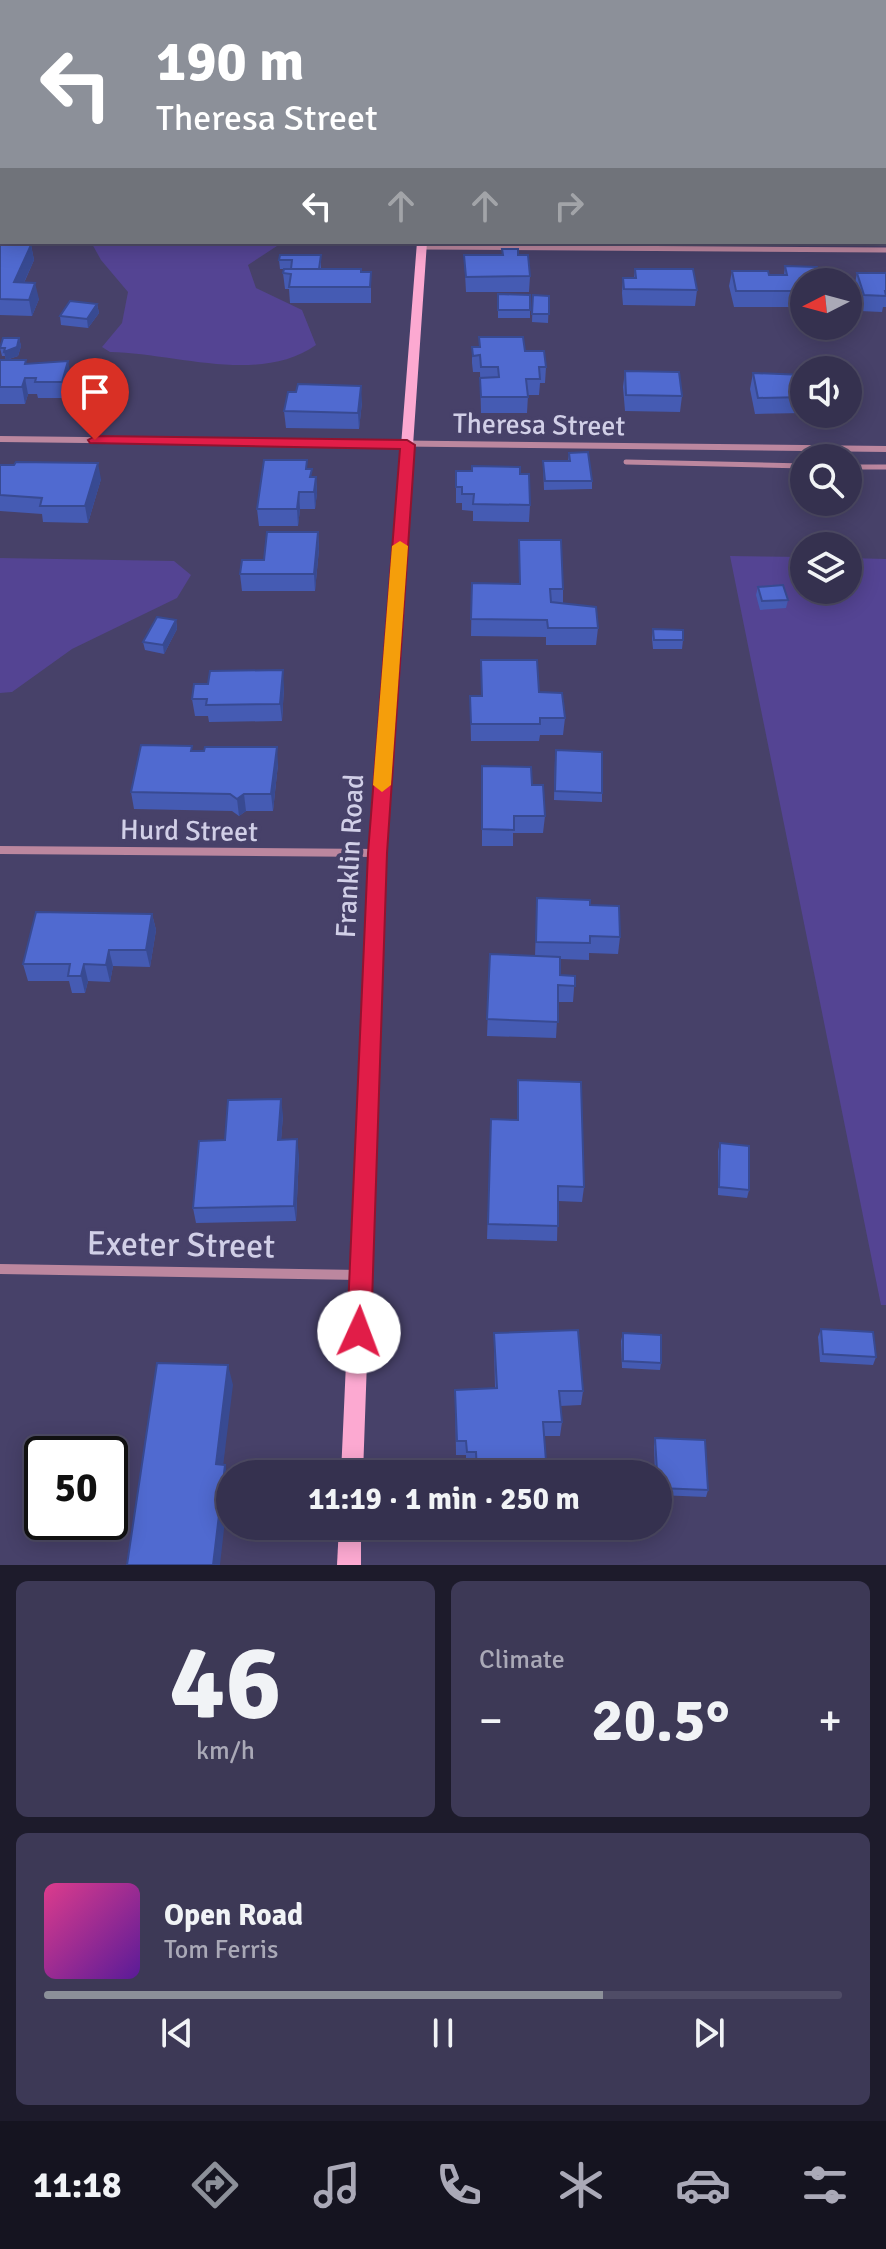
<!DOCTYPE html>
<html lang="en">
<head>
<meta charset="utf-8">
<style>
  :root { --surface:#35314f; --page:#3d3956; --text:#f1f3f6; --muted:#aaa9b7; --line:#4f4c66; --accent:#8c9099 }
  body { margin:0; font-family:Signika,sans-serif; background:var(--page); color:var(--text); height:100vh; display:flex; flex-direction:column; font-size:30px; white-space:nowrap }
  * { box-sizing:border-box; margin:0 }
  p { font-size:26px; color:var(--muted) }
  .icon { flex:none; width:44px; height:44px; fill:none; stroke:currentColor; stroke-width:2; stroke-linecap:round; stroke-linejoin:round }
  .map { position:relative; height:1565px; overflow:hidden }
  .sheet { display:flex; flex-direction:column; gap:16px; padding:16px; background:#1d1b2b; flex:1 }
  .sheet>* { flex:none }
  .banner { position:absolute; left:0px; top:0px; width:886px; height:244px; box-shadow:0 4px 20px #0003,0 0 0 2px var(--line); background:#8c9099; color:#fff; overflow:hidden }
  .needle { width:52px; rotate:264deg }
  .tools { position:absolute; left:790px; top:268px; display:grid; gap:16px }
  .tools a { display:grid; place-items:center; width:72px; height:72px; border-radius:50%; background:var(--surface); box-shadow:0 4px 20px #0003,0 0 0 2px var(--line); font-size:40px }
  .speed { position:absolute; left:24px; top:1436px; display:flex; gap:16px; font-size:40px; font-weight:700; text-align:center }
  .speed>* { display:grid; place-content:center; width:104px; height:104px; border-radius:50%; background:var(--surface); box-shadow:0 4px 20px #0003,0 0 0 2px var(--line); line-height:1 }
  .speed .limit { border:4px solid #111; border-radius:12px; background:#fff; color:#111 }
  .pin { position:absolute; display:grid; place-items:center; width:68px; height:68px; color:#fff; margin:-82px -34px; border-radius:50% 50% 50% 0; rotate:-45deg; box-shadow:0 0 8px #0007 }
  .pin .icon { rotate:45deg }
  .me { position:absolute; width:88px; margin:-44px; rotate:2deg; stroke-linejoin:round; filter:drop-shadow(0 0 6px #0008) }
  .turn { display:flex; align-items:center; gap:28px; height:168px; padding:0 24px; font-size:36px }
  .turn .icon { width:104px; height:104px; stroke-width:2.5 }
  .turn b { display:block; font-size:56px; line-height:68px }
  .lanes { display:flex; align-items:center; height:76px; padding:0 24px; background:#0003; justify-content:center; gap:40px; direction:ltr }
  .lanes .off { opacity:.35 }
  .big { font-size:60px; font-weight:700; line-height:1.1 }
  .sheet .card { flex:1; display:flex; flex-direction:column; justify-content:center; gap:12px; min-width:0; padding:0 28px; border-radius:12px; background:var(--page) }
  .sheet .dial { align-items:center; gap:0 }
  .dial b { font-size:104px; line-height:1 }
  .song { display:flex; align-items:center; gap:24px }
  .cover { width:96px; height:96px; border-radius:12px; background:linear-gradient(135deg,hsl(330 70% 55%),hsl(270 70% 35%)) }
  .played { height:8px; border-radius:4px; background:linear-gradient(90deg,var(--accent) 70%,var(--line) 70%) }
  .keys { display:flex; justify-content:space-around; direction:ltr }
  .heat { display:flex; justify-content:space-between; align-items:center; font-size:44px; direction:ltr }
  .sheet .tiles { flex:1; display:grid; gap:16px; grid-template-columns:1fr 1fr }
  .card:last-child { grid-column:span 2 }
  .trip { position:absolute; left:216px; top:1460px; width:456px; height:80px; border-radius:40px; background:var(--surface); box-shadow:0 4px 20px #0003,0 0 0 2px var(--line); font-weight:700; line-height:80px; text-align:center }
  .menu { display:flex; height:128px; justify-content:space-around; align-items:center; background:#151420; color:var(--muted) }
  .menu .icon { width:56px; height:56px }
  .menu .selected { color:var(--accent) }
  .menu b { font-size:36px; color:var(--text) }
  .map>svg:first-child { display:block }
</style>
</head>
<body>
<div class="map">
<svg width="886" height="1565" viewBox="0 0 886 1565">
  <rect width="100%" height="100%" fill="#474169"/>
  <g fill="#544493">
    <path d="M91 242H283L248 265 256 288 302 310 316 345C259 385 175 353 110 352L102 347 122 323 128 292 101 260Z"/>
    <polygon points="730,556 804,557 804,590 848,590 848,558 886,559 886,1305 881,1305"/>
    <polygon points="0,558 174,561 191,575 177,598 72,649 12,692 0,693"/>
  </g>
  <g fill="none" stroke-linecap="round" stroke-linejoin="round">
    <g stroke="#bc879f" stroke-width="5">
      <polyline points="626,462 804,466"/>
      <polyline points="848,467 886,467"/>
    </g>
    <polyline stroke="#bc879f" stroke-width="5" points="422,247 886,250"/>
    <polyline stroke="#bc879f" stroke-width="6" points="0,439 886,449"/>
    <polyline stroke="#bc879f" stroke-width="8" points="0,850 377,853"/>
    <polyline stroke="#bc879f" stroke-width="10" points="0,1269 360,1275"/>
    <g fill="#fca9d1" fill-rule="evenodd">
      <rect x="429" y="0" width="8" height="2"/>
      <polygon points="2,3 2,9 0,10 0,4"/>
      <polygon points="417,242 427,242 385,853 363,1474 341,1474 369,853"/>
      <polygon points="339,1526 361,1526 361,1565 337,1565"/>
    </g>
  </g>
  <g fill="#455bb3">
    <rect x="884" y="3" width="2" height="26"/>
    <polygon points="884,45 886,49 886,73 884,80"/>
    <rect x="884" y="90" width="2" height="30"/>
    <polygon points="886,178 886,217 884,217 884,184"/>
    <rect x="0" y="199" width="2" height="34"/>
    <polygon points="0,244 31,245 34,260 24,283 39,299 32,316 0,315"/>
    <polygon points="502,249 518,255 530,276 529,292 466,292 464,255 502,255"/>
    <polygon points="321,255 321,269 371,272 371,303 290,303 289,289 285,289 283,273 291,269 280,269 279,260"/>
    <polygon points="785,266 804,282 804,307 734,307 729,286 732,271 769,275 784,275"/>
    <polygon points="635,269 697,290 695,306 623,305 622,293 623,278 634,278"/>
    <polygon points="857,273 886,273 886,307 883,307 882,312 860,311 854,288"/>
    <polygon points="498,294 530,310 530,318 498,318"/>
    <polygon points="533,295 549,296 548,323 532,322"/>
    <polygon points="97,304 99,313 88,328 61,325 60,316"/>
    <polygon points="479,337 525,351 546,367 545,383 540,383 539,395 528,395 527,413 481,413 480,372 473,372 472,363 472,347 479,347"/>
    <polygon points="19,338 21,346 18,356 6,360 5,356 2,356 0,348"/>
    <polygon points="0,360 27,364 71,377 65,398 38,398 37,394 28,394 25,404 0,404"/>
    <polygon points="625,371 682,396 680,412 625,411 623,387"/>
    <polygon points="753,373 804,375 804,413 755,414 750,389"/>
    <polygon points="362,402 359,429 286,428 284,411"/>
    <polygon points="569,453 592,481 592,489 544,490 543,461 568,461"/>
    <polygon points="0,465 101,479 88,523 43,522 42,514 0,511"/>
    <polygon points="307,469 312,477 316,477 317,493 315,509 300,509 298,526 259,526 257,509"/>
    <polygon points="456,471 520,474 530,505 529,522 473,521 473,511 462,510 462,503 456,503"/>
    <polygon points="318,532 319,549 315,591 242,591 240,574 264,560"/>
    <polygon points="519,540 563,589 563,603 598,628 596,645 546,645 546,637 471,636 472,583 519,584"/>
    <polygon points="758,587 788,600 786,608 760,610 756,595"/>
    <polygon points="176,620 177,629 164,654 145,650 143,642"/>
    <polygon points="653,629 683,640 682,649 653,649 652,638"/>
    <polygon points="481,660 539,692 565,718 563,735 540,735 539,741 471,741 470,696 481,696"/>
    <polygon points="284,687 282,721 209,722 208,716 195,716 192,699"/>
    <polygon points="192,746 192,751 278,764 273,811 246,811 239,816 232,811 134,809 131,792"/>
    <polygon points="555,759 602,793 602,802 554,800"/>
    <polygon points="482,766 532,785 545,816 543,833 513,833 513,846 482,846"/>
    <polygon points="537,898 590,905 620,937 618,954 589,953 589,960 560,959 560,975 575,976 573,1002 558,1002 556,1038 487,1036 490,954 535,956"/>
    <polygon points="152,914 156,930 150,967 113,966 110,982 88,981 85,993 72,993 69,981 28,981 23,964"/>
    <polygon points="518,1080 584,1187 582,1202 558,1201 557,1241 487,1239 491,1119 517,1120"/>
    <polygon points="283,1115 281,1140 299,1155 296,1221 196,1223 193,1208 225,1140"/>
    <polygon points="720,1143 749,1190 747,1198 718,1195 718,1151"/>
    <polygon points="821,1329 876,1357 873,1365 820,1362 818,1337"/>
    <polygon points="494,1333 583,1391 581,1405 560,1406 562,1422 560,1436 544,1436 547,1474 476,1474 475,1465 466,1466 466,1455 456,1455 455,1390 495,1388 494,1347"/>
    <polygon points="623,1333 661,1363 660,1370 622,1368 621,1341"/>
    <polygon points="655,1438 708,1490 706,1497 658,1495 658,1474 655,1474 654,1446"/>
  </g>
  <g fill="#384a92">
    <rect x="0" y="35" width="2" height="15"/>
    <polygon points="31,245 34,260 17,298 14,282"/>
    <polygon points="35,283 39,299 32,316 29,300"/>
    <polygon points="97,304 99,313 88,328 87,319"/>
    <polygon points="19,338 21,346 18,356 6,360 4,352"/>
    <polygon points="68,361 71,377 65,398 62,382"/>
    <polygon points="25,378 28,394 25,404 22,387"/>
    <polygon points="361,386 362,402 359,429 358,413"/>
    <polygon points="98,463 101,479 88,523 85,506"/>
    <polygon points="316,477 317,493 315,509 314,492"/>
    <polygon points="299,492 300,509 298,526 297,509"/>
    <polygon points="318,532 319,549 315,591 314,574"/>
    <polygon points="176,620 177,629 164,654 163,645"/>
    <polygon points="283,670 284,687 282,721 280,704"/>
    <polygon points="277,747 278,764 273,811 271,794"/>
    <polygon points="244,794 246,811 239,816 237,799"/>
    <polygon points="152,914 156,930 150,967 146,950"/>
    <polygon points="109,950 113,966 110,982 106,965"/>
    <polygon points="84,964 88,981 85,993 81,976"/>
    <polygon points="281,1099 283,1115 280,1156 278,1140"/>
    <polygon points="297,1139 299,1155 296,1221 294,1206"/>
    <polygon points="228,1365 233,1385 221,1483 216,1464"/>
    <polygon points="225,1465 229,1484 220,1565 213,1565"/>
  </g>
  <g fill="#506ad0" stroke="#384a92" stroke-width="2">
    <polygon points="262,0 296,0 297,2 263,2"/>
    <rect x="362" y="0" width="40" height="2"/>
    <polygon points="772,0 802,0 803,2 773,2"/>
    <rect x="884" y="3" width="2" height="12"/>
    <rect x="0" y="18" width="2" height="17"/>
    <polygon points="884,45 886,49 886,59 884,59"/>
    <rect x="884" y="90" width="2" height="16"/>
    <polygon points="2,120 2,133 0,134 0,121"/>
    <rect x="884" y="184" width="2" height="18"/>
    <rect x="0" y="199" width="2" height="18"/>
    <polygon points="0,244 31,245 14,282 35,283 29,300 0,299"/>
    <polygon points="502,249 518,249 518,255 528,255 530,276 466,277 464,255 503,255"/>
    <polygon points="280,255 321,255 319,269 291,269 292,260 279,260"/>
    <polygon points="785,266 817,267 821,282 804,282 804,291 736,291 732,271 768,271 769,275 787,275"/>
    <polygon points="284,269 361,269 361,272 371,272 370,287 289,287 291,274 283,273"/>
    <polygon points="635,269 693,269 697,290 624,289 623,278 636,278"/>
    <polygon points="857,273 886,273 886,291 885,291 886,296 864,295"/>
    <polygon points="498,294 530,295 530,310 498,310"/>
    <polygon points="533,295 549,296 549,314 532,314"/>
    <polygon points="70,301 97,304 87,319 60,316"/>
    <polygon points="479,337 523,337 525,351 544,351 546,367 539,367 540,379 526,379 528,397 481,397 480,378 499,377 498,367 481,367 480,355 473,356 472,347 480,347"/>
    <polygon points="3,338 19,338 17,347 4,352 5,348 0,348"/>
    <polygon points="0,360 26,360 25,364 68,361 62,382 35,382 36,378 25,378 22,387 0,387"/>
    <polygon points="625,371 679,372 682,396 626,395"/>
    <polygon points="753,373 804,375 804,397 758,398"/>
    <polygon points="298,384 361,386 358,413 284,411 288,392 296,392"/>
    <polygon points="588,452 592,481 545,481 543,461 570,461 569,453"/>
    <polygon points="264,460 307,460 306,469 312,469 310,477 316,477 314,492 299,492 297,509 257,509"/>
    <polygon points="16,462 98,463 85,506 40,506 42,498 0,495 0,465 14,465"/>
    <polygon points="472,466 520,467 520,474 529,474 530,505 473,504 474,494 462,494 462,487 456,487 456,471 472,471"/>
    <polygon points="267,532 318,532 314,574 240,574 242,560 264,560"/>
    <polygon points="519,540 561,540 563,589 550,589 551,602 596,607 598,628 548,628 547,620 471,619 472,583 520,584"/>
    <polygon points="783,585 788,600 762,601 758,587"/>
    <polygon points="157,617 176,620 163,645 143,642"/>
    <polygon points="653,629 683,630 683,640 654,640"/>
    <polygon points="481,660 537,660 539,692 562,693 565,718 540,718 540,724 471,724 470,696 482,696"/>
    <polygon points="283,670 280,704 206,705 207,699 192,699 194,684 208,684 210,671"/>
    <polygon points="141,745 192,746 191,751 204,751 205,747 277,747 271,794 244,794 237,799 230,794 131,792"/>
    <polygon points="556,750 602,752 602,793 555,791"/>
    <polygon points="482,766 531,767 532,785 543,785 545,816 514,816 514,830 482,829"/>
    <polygon points="537,898 590,900 590,905 619,906 620,937 590,936 590,943 536,942"/>
    <polygon points="36,912 152,914 146,950 109,950 106,965 84,964 81,976 68,976 70,964 23,964"/>
    <polygon points="490,954 560,957 560,975 575,976 575,986 558,985 558,1022 487,1019"/>
    <polygon points="518,1080 581,1082 584,1187 558,1186 558,1226 488,1224 491,1119 518,1120"/>
    <polygon points="281,1099 278,1140 297,1139 294,1206 193,1208 199,1141 225,1140 228,1100"/>
    <polygon points="720,1143 749,1146 749,1190 719,1187"/>
    <polygon points="821,1329 873,1332 876,1357 823,1354"/>
    <polygon points="578,1330 583,1391 559,1391 562,1422 543,1422 547,1474 477,1474 476,1452 467,1452 466,1441 457,1441 455,1390 497,1388 494,1333"/>
    <polygon points="623,1333 661,1335 661,1363 623,1361"/>
    <polygon points="157,1363 228,1365 216,1464 225,1465 213,1565 127,1565"/>
    <polygon points="655,1438 705,1440 708,1490 658,1488"/>
  </g>
  <polygon fill="#e11d48" stroke="#92132f" stroke-width="2" points="95,436 407,440 415,445 387,853 371,1332 367,1340 359,1343 350,1340 347,1332 368,853 400,449 90,443 88,440"/>
  <polygon fill="#f59e0b" points="400,541 408,546 391,785 382,792 373,785 392,546"/>
  <g text-anchor="middle" stroke-width="8" stroke-linejoin="round" paint-order="stroke">
    <g font-size="28" fill="#d1cfe7" stroke="#474169">
      <text transform="translate(539 424) rotate(1)" y="10">Theresa Street</text>
      <text transform="translate(189 830) rotate(1)" y="10">Hurd Street</text>
      <text transform="translate(349 856) rotate(-87)" y="10">Franklin Road</text>
    </g>
    <g font-size="34" fill="#d1cfe7" stroke="#474169">
      <text transform="translate(181 1244) rotate(1)" y="12">Exeter Street</text>
    </g>
  </g>
</svg>
<div class="tools">
<a><svg class="needle" viewBox="-14 -14 28 28"><path d="M0-13l5 13h-10z" fill="#e53935"/><path d="M0 13l5-13h-10z" fill="#aaa9b7"/></svg></a>
<a><svg class="icon" aria-label="sound" viewBox="0 0 24 24"><path d="M4 9h4l5-4v14l-5-4H4zM17 9q2 3 0 6"/></svg></a>
<a><svg class="icon" aria-label="search" viewBox="0 0 24 24"><circle cx="10" cy="10" r="6"/><path d="M15 15l6 6"/></svg></a>
<a><svg class="icon" aria-label="layers" viewBox="0 0 24 24"><path d="M12 4l9 5-9 5-9-5zM3 14l9 5 9-5"/></svg></a>
</div>
<div class="speed"><div class="limit">50</div></div>
<div class="pin" style="left:95px;top:440px;background:#d93025"><svg class="icon" aria-label="arrive" viewBox="0 0 24 24"><path d="M6 21V4h12l-3 4 3 4H6"/></svg></div>
<svg class="me" style="left:359px;top:1332px" viewBox="-20 -20 40 40"><circle r="19" fill="#fff"/><path d="M0-13L10 11 0 6-10 11z" fill="#e11d48"/></svg>
<div class="trip">11:19 · 1 min · 250 m</div>
<div class="banner">
<div class="turn"><svg class="icon" aria-label="left" viewBox="0 0 24 24"><path d="M17 20v-9H6M10 6l-5 5 5 5"/></svg><div><b>190 m</b>Theresa Street</div></div>
<div class="lanes"><svg class="icon" aria-label="left" viewBox="0 0 24 24"><path d="M17 20v-9H6M10 6l-5 5 5 5"/></svg><svg class="icon off" aria-label="ahead" viewBox="0 0 24 24"><path d="M12 20V5M6 11l6-6 6 6"/></svg><svg class="icon off" aria-label="ahead" viewBox="0 0 24 24"><path d="M12 20V5M6 11l6-6 6 6"/></svg><svg class="icon off" aria-label="right" viewBox="0 0 24 24"><path d="M7 20v-9h11M14 6l5 5-5 5"/></svg></div>
</div>
</div>
<section class="sheet">
<div class="tiles">
<div class="card dial"><b>46</b><p>km/h</p></div>
<div class="card"><p>Climate</p>
<div class="heat"><a>−</a><b class="big">20.5°</b><a>+</a></div>
</div>
<div class="card">
<div class="song"><i class="cover"></i><div><b>Open Road</b><p>Tom Ferris</p></div></div>
<div class="played"></div>
<div class="keys"><svg class="icon" aria-label="previous" viewBox="0 0 24 24"><path d="M18 5L8 12l10 7zM5 5v14"/></svg><svg class="icon" aria-label="pause" viewBox="0 0 24 24"><path d="M8 5v14M16 5v14"/></svg><svg class="icon" aria-label="next" viewBox="0 0 24 24"><path d="M6 5l10 7-10 7zM19 5v14"/></svg></div>
</div>
</div>
</section>
<nav class="menu">
<b>11:18</b>
<svg class="icon selected" aria-label="directions" viewBox="0 0 24 24"><path d="M12 3l9 9-9 9-9-9zM9 14v-3h6M13 9l2 2-2 2"/></svg>
<svg class="icon" aria-label="music" viewBox="0 0 24 24"><path d="M9 18V5l10-2v13"/><circle cx="6" cy="18" r="3"/><circle cx="16" cy="16" r="3"/></svg>
<svg class="icon" aria-label="phone" viewBox="0 0 24 24"><path d="M5 4h4l2 5-3 2q2 4 5 5l2-3 5 2v4C11 20 4 13 5 4z"/></svg>
<svg class="icon" aria-label="climate" viewBox="0 0 24 24"><path d="M12 3v18M4 7l16 10M4 17L20 7"/></svg>
<svg class="icon" aria-label="car" viewBox="0 0 24 24"><path d="M5 17H2v-5l4-1 3-4h7l3 4 3 1v5h-3M9 17h6M6 11h13"/><circle cx="7" cy="17" r="2"/><circle cx="17" cy="17" r="2"/></svg>
<svg class="icon" aria-label="filters" viewBox="0 0 24 24"><path d="M4 7h16M4 17h16"/><circle cx="9" cy="7" r="2"/><circle cx="15" cy="17" r="2"/></svg>
</nav>
</body>
</html>
